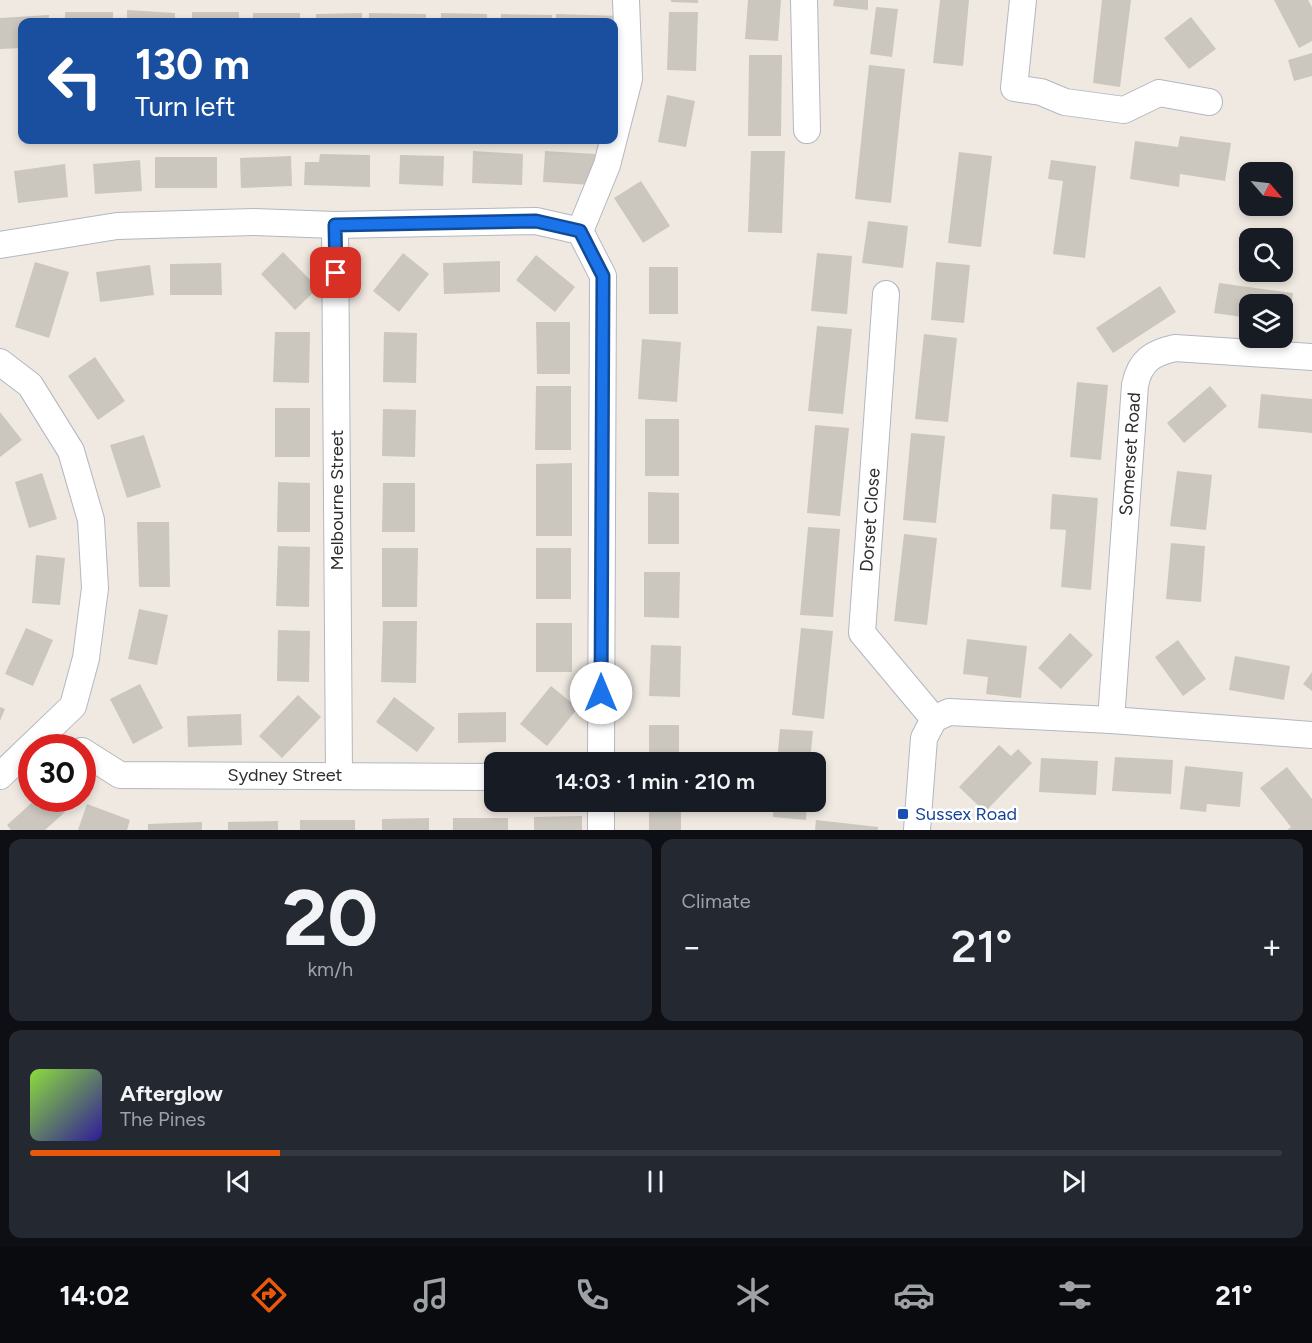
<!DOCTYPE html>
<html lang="en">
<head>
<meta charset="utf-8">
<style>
  :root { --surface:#171b24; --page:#242831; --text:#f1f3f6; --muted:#9ea1a6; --line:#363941; --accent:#ea580c }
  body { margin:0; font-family:Figtree,sans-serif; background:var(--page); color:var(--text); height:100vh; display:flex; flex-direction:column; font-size:22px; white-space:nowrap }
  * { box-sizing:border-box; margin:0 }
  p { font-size:20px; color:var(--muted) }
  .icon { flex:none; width:33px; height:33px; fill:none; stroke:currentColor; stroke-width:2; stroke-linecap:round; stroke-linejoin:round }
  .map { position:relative; height:830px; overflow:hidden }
  .details { display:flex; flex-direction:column; gap:9px; padding:9px; background:#0d0f14; flex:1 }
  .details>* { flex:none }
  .hud { position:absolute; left:18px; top:18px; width:600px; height:126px; border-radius:12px; box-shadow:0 3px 9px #0003; background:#1a4fa0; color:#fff; overflow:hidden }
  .needle { width:39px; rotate:118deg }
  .buttons { position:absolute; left:1239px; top:162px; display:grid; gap:12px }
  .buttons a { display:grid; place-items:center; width:54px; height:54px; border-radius:12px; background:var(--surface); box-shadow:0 3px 9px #0003; font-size:30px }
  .speed { position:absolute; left:18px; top:734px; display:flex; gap:12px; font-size:30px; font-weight:700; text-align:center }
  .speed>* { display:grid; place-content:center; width:78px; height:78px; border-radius:50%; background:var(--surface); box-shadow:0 3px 9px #0003; line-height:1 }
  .speed .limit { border:9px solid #d22; background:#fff; color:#111 }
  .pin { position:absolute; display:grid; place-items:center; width:51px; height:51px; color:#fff; margin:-26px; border-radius:12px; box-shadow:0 3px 9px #0006 }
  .me { position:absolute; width:66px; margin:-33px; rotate:0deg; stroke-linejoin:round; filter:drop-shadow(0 0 4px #0008) }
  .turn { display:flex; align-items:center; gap:21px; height:126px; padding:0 18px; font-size:27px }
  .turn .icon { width:78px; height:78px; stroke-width:2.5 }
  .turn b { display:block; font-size:42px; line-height:51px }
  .big { font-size:45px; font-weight:600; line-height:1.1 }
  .details .tile { flex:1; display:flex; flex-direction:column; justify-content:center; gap:9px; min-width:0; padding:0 21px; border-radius:12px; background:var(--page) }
  .details .dial { align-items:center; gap:0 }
  .dial b { font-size:78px; line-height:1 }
  .song { display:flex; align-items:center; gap:18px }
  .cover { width:72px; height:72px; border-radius:9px; background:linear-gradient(135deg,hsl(90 70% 55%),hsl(250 70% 35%)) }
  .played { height:6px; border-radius:3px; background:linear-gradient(90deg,var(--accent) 20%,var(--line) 20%) }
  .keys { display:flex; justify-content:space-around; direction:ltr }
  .heat { display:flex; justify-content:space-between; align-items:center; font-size:33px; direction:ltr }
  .details .tiles { flex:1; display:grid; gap:9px; grid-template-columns:1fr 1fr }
  .tile:last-child { grid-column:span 2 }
  .trip { position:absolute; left:484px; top:752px; width:342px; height:60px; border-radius:12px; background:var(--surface); box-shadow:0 3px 9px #0003; font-weight:600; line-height:60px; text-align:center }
  .tab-bar { display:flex; height:96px; justify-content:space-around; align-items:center; background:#090b0e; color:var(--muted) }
  .tab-bar .icon { width:42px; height:42px }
  .tab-bar .active { color:var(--accent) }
  .tab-bar b { font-size:27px; color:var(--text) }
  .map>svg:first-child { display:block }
</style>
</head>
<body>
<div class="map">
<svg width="1312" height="830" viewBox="0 0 1312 830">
  <rect width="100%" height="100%" fill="#efe9e1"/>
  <g fill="#cbc7bf">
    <polygon points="671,0 698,0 698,3 671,2"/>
    <polygon points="748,0 781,0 778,41 745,39"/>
    <polygon points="834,0 868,0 868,10 833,6"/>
    <polygon points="940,0 969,0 963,66 933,63"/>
    <polygon points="1102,0 1131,0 1120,87 1093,83"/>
    <polygon points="1274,0 1308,0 1312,7 1312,41 1299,48"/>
    <polygon points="876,7 898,9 892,57 870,54"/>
    <polygon points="127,10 175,13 175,22 127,22"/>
    <rect x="65" y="12" width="48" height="10"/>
    <rect x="192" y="12" width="47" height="10"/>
    <polygon points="669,12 698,12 696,71 667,70"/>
    <rect x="253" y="13" width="47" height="9"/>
    <polygon points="362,13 362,22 316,22 316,14"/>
    <polygon points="369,13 426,14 426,22 369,22"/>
    <polygon points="441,13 487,14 487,22 441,22"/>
    <polygon points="501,14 552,15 552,22 501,22"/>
    <polygon points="556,14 620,16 619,45 614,45 614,22 556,22"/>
    <polygon points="49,15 49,22 22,22 22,48 0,49 0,18"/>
    <polygon points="1191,17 1216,49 1189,69 1164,38"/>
    <polygon points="1312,53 1312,76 1294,81 1288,60"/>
    <polygon points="749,55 782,55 781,136 748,136"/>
    <polygon points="869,65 905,69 891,203 855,199"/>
    <polygon points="667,95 695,101 686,147 658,142"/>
    <polygon points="1180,136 1231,143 1225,181 1180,174 1179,187 1130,179 1135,141 1178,147"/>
    <polygon points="473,151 523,154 522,185 472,183"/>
    <polygon points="545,151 595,154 593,185 543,182"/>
    <polygon points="751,151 785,151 782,233 748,232"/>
    <polygon points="959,152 992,156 981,247 948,243"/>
    <polygon points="320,154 370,155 370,187 304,185 305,162 319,162"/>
    <polygon points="400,155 444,156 443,186 399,184"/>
    <polygon points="291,156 292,186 241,188 240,158"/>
    <rect x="155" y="157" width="62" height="31"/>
    <polygon points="140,160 142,191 95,194 93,164"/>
    <polygon points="1051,160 1096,166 1085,258 1053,254 1063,181 1048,179"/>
    <polygon points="65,164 68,197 18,203 14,171"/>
    <polygon points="641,181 670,226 643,243 614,198"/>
    <polygon points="868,221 908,226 903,268 862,263"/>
    <polygon points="283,252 318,288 295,310 261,274"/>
    <polygon points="403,253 429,274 399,312 373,291"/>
    <polygon points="817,253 852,256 847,314 811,311"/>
    <polygon points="536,255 575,287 555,312 516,280"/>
    <polygon points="500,261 500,292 444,294 443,263"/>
    <polygon points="35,262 69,272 49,338 15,327"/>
    <polygon points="936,262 970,265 964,323 931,320"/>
    <polygon points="221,263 222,295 170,295 170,264"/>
    <polygon points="150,265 154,295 100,302 96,272"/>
    <rect x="649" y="267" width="29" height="47"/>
    <polygon points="1219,283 1293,293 1289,323 1282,323 1282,304 1250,304 1250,318 1214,313"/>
    <polygon points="1160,286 1176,312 1113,353 1096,328"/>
    <polygon points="536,322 570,322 570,374 537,374"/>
    <polygon points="817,326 852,329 843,414 808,411"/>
    <polygon points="275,332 310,332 309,383 273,382"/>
    <polygon points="384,332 417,333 416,383 383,382"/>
    <polygon points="924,334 957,338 948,422 915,419"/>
    <polygon points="642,339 681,342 677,402 638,399"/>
    <polygon points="95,357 125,401 98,420 68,376"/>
    <polygon points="1077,382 1108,385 1101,460 1070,457"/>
    <polygon points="536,386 571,386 571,450 535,450"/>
    <polygon points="1210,386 1227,406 1184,443 1167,423"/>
    <polygon points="1261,394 1312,399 1312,433 1258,428"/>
    <rect x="275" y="408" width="35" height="49"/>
    <polygon points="383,409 416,410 415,457 382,456"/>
    <polygon points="0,412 22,440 0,457"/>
    <rect x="645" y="419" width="34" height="57"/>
    <polygon points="815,425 849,428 840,516 807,513"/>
    <polygon points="911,433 945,436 936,523 903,520"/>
    <polygon points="144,435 161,487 127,498 110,445"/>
    <polygon points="572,463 572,536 536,536 536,464"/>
    <polygon points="1177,471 1212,475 1206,530 1170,526"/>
    <polygon points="42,473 57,519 29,528 15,482"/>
    <polygon points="278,482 310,483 310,532 277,532"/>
    <polygon points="383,483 415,483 415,532 382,532"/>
    <polygon points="648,492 679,493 679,544 648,544"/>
    <polygon points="1052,494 1098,498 1091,590 1061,587 1066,530 1050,529"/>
    <polygon points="137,522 169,522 170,587 139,587"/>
    <polygon points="808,527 840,529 833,617 800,615"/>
    <polygon points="904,534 937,538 927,625 894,621"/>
    <polygon points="1171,543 1205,546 1201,602 1166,599"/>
    <polygon points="278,546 310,547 309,607 276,606"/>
    <polygon points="382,548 418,548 417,607 382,607"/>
    <rect x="536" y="548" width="35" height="51"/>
    <polygon points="36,555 65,558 60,605 32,603"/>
    <polygon points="644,572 680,572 679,618 644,617"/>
    <polygon points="139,609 168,615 157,665 128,659"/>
    <polygon points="383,621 417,621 416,683 381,682"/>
    <rect x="536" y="623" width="36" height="49"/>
    <polygon points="26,628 53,640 33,686 5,674"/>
    <polygon points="801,628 833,631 824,719 792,715"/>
    <polygon points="278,630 310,631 309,682 277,681"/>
    <polygon points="1070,633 1093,655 1061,689 1038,668"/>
    <polygon points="967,639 1027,646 1021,698 986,694 988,677 963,674"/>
    <polygon points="1178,640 1206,679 1183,696 1155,657"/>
    <polygon points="651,645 681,646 680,697 649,696"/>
    <polygon points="1235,656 1290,666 1284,700 1229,690"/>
    <polygon points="1312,672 1312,691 1303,684"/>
    <polygon points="140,684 163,728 133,744 110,699"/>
    <polygon points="551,686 578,708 547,746 520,724"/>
    <polygon points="298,695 321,717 282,758 259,736"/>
    <polygon points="394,697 435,728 417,752 376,722"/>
    <polygon points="0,707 5,709 0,721"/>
    <polygon points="506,712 506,742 458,743 458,713"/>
    <polygon points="241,714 242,745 188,747 187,716"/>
    <rect x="649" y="725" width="30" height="37"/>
    <polygon points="780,729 813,731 810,762 777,762"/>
    <polygon points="999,745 1011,756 1018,749 1032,763 985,812 959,787"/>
    <polygon points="1115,757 1173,760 1171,794 1112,791"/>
    <polygon points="1041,758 1098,761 1096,795 1039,792"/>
    <polygon points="1185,766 1243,772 1240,807 1207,804 1206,812 1180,809"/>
    <polygon points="1287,767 1312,799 1312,830 1287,830 1291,827 1260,788"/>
    <polygon points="37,798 53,798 65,812 45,830 11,830 7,825"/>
    <rect x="649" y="801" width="32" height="29"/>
    <polygon points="774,801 807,801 806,820 773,817"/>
    <polygon points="87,804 130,820 127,830 78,830"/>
    <polygon points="582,816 582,830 534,830 534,817"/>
    <polygon points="429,818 429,830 382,830 382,819"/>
    <rect x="453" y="818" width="55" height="12"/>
    <rect x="300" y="820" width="55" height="10"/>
    <polygon points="816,820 878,827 878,830 815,830"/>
    <polygon points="278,821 278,830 228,830 228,822"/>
    <polygon points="202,822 202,830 148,830 148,824"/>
  </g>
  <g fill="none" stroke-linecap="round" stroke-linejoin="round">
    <g stroke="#b4b7c1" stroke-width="28">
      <g id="minor">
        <polyline points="804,0 807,130"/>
        <polyline points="1023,0 1014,88 1041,92 1065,102 1124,110 1159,93 1209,102"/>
        <polyline points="335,225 339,774"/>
        <polyline points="580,231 603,276 601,762"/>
        <polyline points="580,231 607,165 629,79 626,0"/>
        <polyline points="0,245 117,226 254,222 335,225 536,221 580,231"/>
        <polyline points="886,294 862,633 934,719"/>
        <polyline points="0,362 30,385 71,451 91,520 95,588 86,658 73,706 0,776"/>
        <path d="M1111 720 1135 385C1140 361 1152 353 1175 348L1312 357"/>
        <polyline points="82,751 120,775 495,777"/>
        <polyline points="601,830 601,801"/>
        <polyline points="917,830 924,738 934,719 949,712 1111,720 1312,735"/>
      </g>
    </g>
    <use href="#minor" stroke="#fff" stroke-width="26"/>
  </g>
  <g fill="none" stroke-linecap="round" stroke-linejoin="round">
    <g stroke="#114b97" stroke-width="15">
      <polyline id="route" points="336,273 335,225 536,221 580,231 603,276 601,693"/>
    </g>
    <use href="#route" stroke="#1a73e8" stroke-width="10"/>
  </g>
  <rect fill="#1a4fb4" stroke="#fff" stroke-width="2" x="897" y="808" width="12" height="12" rx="3"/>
  <g text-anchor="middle" stroke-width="5" stroke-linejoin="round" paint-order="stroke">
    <g font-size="18" fill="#2e2e2e" stroke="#fff">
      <text transform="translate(1130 454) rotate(-86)" y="6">Somerset Road</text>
      <text transform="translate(337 500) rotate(-90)" y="6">Melbourne Street</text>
      <text transform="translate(870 520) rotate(-86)" y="6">Dorset Close</text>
      <text x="285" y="781">Sydney Street</text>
    </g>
    <g font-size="18" fill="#164399" stroke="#fff" text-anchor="start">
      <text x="915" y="820">Sussex Road</text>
    </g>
  </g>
</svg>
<div class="buttons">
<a><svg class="needle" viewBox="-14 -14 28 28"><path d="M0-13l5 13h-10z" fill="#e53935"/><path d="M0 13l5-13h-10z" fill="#9ea1a6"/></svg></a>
<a><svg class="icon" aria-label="search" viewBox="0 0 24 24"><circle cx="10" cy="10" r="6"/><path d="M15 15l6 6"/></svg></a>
<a><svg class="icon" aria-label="layers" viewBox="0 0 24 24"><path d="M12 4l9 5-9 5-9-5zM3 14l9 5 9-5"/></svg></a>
</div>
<div class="speed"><div class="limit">30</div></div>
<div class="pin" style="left:336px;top:273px;background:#d93025"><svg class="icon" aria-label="arrive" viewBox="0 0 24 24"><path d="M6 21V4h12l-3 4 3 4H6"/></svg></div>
<svg class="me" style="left:601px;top:693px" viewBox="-20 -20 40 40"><circle r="19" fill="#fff"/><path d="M0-13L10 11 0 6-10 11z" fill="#1a73e8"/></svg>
<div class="trip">14:03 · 1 min · 210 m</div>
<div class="hud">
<div class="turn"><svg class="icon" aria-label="left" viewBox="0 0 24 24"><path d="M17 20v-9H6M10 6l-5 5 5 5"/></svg><div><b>130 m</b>Turn left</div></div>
</div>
</div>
<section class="details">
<div class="tiles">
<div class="tile dial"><b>20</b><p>km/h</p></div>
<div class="tile"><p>Climate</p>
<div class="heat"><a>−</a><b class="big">21°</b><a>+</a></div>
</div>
<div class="tile">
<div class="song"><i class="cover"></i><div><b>Afterglow</b><p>The Pines</p></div></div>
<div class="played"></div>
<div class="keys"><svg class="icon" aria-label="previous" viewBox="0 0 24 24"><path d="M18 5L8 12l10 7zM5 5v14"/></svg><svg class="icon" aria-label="pause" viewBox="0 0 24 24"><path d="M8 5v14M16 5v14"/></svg><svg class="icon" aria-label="next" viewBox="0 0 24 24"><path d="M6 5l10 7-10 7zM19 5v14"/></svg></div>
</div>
</div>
</section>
<nav class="tab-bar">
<b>14:02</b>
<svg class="icon active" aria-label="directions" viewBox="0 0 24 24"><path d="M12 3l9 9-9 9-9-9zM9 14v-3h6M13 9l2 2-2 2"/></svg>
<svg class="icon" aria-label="music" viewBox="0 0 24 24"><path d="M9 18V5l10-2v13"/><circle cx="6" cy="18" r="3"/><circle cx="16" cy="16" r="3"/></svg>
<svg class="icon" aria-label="phone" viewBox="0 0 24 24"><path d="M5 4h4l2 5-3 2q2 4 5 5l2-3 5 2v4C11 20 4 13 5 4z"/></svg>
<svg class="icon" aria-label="climate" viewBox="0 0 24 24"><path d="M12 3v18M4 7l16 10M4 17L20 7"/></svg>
<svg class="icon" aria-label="car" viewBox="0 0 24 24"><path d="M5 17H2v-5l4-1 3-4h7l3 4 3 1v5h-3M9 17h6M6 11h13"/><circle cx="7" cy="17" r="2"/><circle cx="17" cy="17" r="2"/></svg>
<svg class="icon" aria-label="filters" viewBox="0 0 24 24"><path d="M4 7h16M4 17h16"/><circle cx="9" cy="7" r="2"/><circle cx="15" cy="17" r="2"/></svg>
<b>21°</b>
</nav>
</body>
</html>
